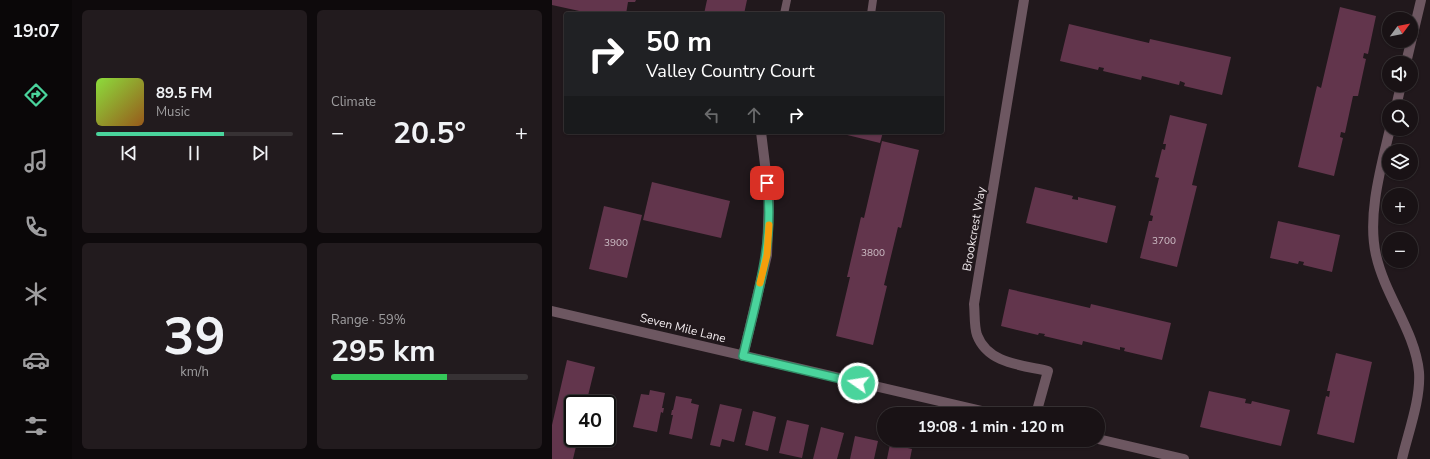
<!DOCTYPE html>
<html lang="en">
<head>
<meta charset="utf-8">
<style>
  :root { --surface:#191215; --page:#221b1e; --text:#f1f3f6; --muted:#9f9ea0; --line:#373234; --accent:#4ad49c }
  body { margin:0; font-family:"Nunito Sans",sans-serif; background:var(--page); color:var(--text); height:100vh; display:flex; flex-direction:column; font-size:15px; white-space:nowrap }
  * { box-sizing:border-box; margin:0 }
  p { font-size:13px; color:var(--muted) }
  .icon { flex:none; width:22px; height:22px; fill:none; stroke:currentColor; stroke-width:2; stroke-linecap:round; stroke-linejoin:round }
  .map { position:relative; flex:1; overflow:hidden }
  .drawer { display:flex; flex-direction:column; gap:10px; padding:10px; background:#0e0a0c; width:480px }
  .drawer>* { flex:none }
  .hud { position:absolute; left:12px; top:12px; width:380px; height:122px; border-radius:4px; box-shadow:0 1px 3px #0004,0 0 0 1px var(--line); background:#202124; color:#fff; overflow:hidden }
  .needle { width:26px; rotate:58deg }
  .buttons { position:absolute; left:830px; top:12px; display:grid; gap:8px }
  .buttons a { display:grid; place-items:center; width:36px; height:36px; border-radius:50%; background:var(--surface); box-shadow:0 1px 3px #0004,0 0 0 1px var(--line); font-size:20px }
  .speed { position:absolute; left:12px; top:395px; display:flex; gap:8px; font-size:20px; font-weight:700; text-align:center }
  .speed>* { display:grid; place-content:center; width:52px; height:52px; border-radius:50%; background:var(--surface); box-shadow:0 1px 3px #0004,0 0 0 1px var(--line); line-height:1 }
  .speed .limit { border:2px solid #111; border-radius:6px; background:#fff; color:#111 }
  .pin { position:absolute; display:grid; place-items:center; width:34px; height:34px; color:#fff; margin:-17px; border-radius:8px; box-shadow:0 2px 6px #0006 }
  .me { position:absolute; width:44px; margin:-22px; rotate:283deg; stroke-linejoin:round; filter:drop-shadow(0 0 3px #0008) }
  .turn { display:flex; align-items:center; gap:14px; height:84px; padding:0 16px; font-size:18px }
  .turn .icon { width:52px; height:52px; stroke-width:2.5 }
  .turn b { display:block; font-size:28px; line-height:34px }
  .lanes { display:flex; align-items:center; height:38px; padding:0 16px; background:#0003; justify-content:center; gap:20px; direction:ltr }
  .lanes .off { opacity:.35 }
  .big { font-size:30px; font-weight:700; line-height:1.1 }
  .drawer .card { flex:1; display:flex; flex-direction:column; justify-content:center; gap:6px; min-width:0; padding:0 14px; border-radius:6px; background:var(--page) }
  .drawer .dial { align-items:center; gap:0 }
  .dial b { font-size:52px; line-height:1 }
  .song { display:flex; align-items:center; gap:12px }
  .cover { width:48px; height:48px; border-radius:6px; background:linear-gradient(135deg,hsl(90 70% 55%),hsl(30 70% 35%)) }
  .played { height:4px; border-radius:2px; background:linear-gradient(90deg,var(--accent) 65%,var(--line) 65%) }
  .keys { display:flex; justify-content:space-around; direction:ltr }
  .heat { display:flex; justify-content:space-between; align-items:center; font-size:22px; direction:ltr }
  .charge { height:6px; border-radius:3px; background:linear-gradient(90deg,#34c759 59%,var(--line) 0) }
  .drawer .tiles { flex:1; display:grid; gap:10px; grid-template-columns:repeat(2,1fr) }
  .trip { position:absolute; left:325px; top:407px; width:228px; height:40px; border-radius:20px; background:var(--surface); box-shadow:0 1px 3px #0004,0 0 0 1px var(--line); font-weight:700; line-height:40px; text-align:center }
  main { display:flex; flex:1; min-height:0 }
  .dock { display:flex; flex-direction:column; width:72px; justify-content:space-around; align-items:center; background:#0a0708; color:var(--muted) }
  .dock .icon { width:28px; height:28px }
  .dock .on { color:var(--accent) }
  .dock b { font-size:18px; color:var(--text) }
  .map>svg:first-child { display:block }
</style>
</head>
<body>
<main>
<nav class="dock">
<b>19:07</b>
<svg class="icon on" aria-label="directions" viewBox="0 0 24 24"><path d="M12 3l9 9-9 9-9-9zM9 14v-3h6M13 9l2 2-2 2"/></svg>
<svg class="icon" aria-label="music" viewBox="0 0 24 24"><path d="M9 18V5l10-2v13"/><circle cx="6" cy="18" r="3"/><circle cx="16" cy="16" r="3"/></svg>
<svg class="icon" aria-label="phone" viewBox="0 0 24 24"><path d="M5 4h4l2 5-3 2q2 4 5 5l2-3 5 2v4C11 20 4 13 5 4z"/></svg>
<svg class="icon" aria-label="climate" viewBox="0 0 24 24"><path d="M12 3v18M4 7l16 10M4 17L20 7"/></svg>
<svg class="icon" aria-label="car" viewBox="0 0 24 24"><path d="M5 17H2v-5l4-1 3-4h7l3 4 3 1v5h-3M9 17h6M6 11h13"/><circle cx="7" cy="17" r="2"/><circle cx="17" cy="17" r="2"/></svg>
<svg class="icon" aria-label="filters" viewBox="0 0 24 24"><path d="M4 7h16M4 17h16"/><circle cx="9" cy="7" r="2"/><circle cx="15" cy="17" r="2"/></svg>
</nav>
<section class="drawer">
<div class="tiles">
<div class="card">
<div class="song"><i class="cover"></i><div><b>89.5 FM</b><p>Music</p></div></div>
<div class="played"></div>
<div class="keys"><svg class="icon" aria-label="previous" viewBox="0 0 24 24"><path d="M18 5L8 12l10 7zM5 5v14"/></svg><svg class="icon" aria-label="pause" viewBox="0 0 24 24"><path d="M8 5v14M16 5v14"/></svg><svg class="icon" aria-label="next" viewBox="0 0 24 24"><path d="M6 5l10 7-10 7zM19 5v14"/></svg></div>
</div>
<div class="card"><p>Climate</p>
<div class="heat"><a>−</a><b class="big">20.5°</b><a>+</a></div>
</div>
<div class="card dial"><b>39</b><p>km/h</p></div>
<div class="card"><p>Range · 59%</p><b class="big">295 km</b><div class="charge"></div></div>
</div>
</section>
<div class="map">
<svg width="878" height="459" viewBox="0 0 878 459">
  <rect width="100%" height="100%" fill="#21181c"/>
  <g fill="#62354c">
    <polygon points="0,0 84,0 83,2 76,2 74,14 41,14 0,5"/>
    <polygon points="155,0 195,0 192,14 152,14"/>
    <polygon points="788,7 824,16 816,54 812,53 811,58 814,59 806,96 801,96 793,133 789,132 788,137 791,138 782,176 746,167 765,86 769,88"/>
    <polygon points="517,24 597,43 598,39 679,57 670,95 632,86 633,83 628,81 627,85 590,76 589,80 551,71 552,68 547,67 546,70 508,61"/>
    <polygon points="618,115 655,124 640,185 645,186 625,267 588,258 597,221 600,221 601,216 598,215 607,178 603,177 610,149 613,150 614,144 611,144"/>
    <polygon points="283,132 331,132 328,143"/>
    <polygon points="330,141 367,150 349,228 346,227 332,285 335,286 321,345 284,336 298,277 295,277 309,217 312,218"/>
    <polygon points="100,182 178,201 169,238 91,220"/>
    <polygon points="483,187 521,196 520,199 526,200 526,197 564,206 555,243 474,223"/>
    <polygon points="52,206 90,215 75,278 37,269"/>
    <polygon points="726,221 788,235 780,272 751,265 752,262 747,261 746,264 718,258"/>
    <polygon points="457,289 538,308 539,304 619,323 610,360 572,351 573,348 568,347 568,350 531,341 530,345 492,336 493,334 487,333 486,335 449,326"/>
    <polygon points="784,353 820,362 802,443 765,434 774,396 777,397 778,391 775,391"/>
    <polygon points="15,360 43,367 34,404 21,404 21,438 26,438 21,459 0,459 0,425"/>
    <polygon points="98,390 113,393 110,408 112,408 111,413 109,412 105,432 81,427 89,394 97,395"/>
    <polygon points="657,391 694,399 693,403 699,404 700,401 738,410 729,446 648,427"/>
    <polygon points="124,396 140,399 139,403 147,405 140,439 117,434 121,415 119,415 120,410 121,410"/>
    <polygon points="168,404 190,409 182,442 170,439 168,447 158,445"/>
    <polygon points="201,411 224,417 216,451 193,445"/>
    <polygon points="235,420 257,425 250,458 227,453"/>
    <polygon points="269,427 292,433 285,459 261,459"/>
    <polygon points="303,436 326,441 322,459 298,459"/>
    <polygon points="338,444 360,449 358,459 335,459"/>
  </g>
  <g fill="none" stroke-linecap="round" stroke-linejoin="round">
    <g stroke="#6d5761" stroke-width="8">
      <polyline points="232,14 235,0"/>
      <polyline points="319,14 321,0"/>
    </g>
    <g stroke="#6d5761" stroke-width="10">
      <path d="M472 0 422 304C423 314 422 326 425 335 436 364 470 365 496 371L484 414"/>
      <polyline points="854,63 869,0"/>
      <polyline points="844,107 849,85"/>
      <path d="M838 129C829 167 815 216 824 255 833 296 863 331 867 372 869 399 856 433 850 459"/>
      <polyline points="191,356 215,255 217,197 209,132"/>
    </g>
    <g stroke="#6d5761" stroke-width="10">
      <polyline points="0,311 443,414"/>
      <polyline points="546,439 632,459"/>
    </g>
  </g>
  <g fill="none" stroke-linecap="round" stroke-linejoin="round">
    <g stroke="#308a65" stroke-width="10">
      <path id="route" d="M215 183C223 242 204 300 191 356L306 383"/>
    </g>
    <use href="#route" stroke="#4ad49c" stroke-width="7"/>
    <polyline stroke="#f59e0b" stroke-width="7" points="208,283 215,255 217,225"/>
  </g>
  <g text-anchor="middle" stroke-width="4" stroke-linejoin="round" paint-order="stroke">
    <g font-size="10" fill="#cdbdc5">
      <text x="612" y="244">3700</text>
      <text x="64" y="246">3900</text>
      <text x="321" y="256">3800</text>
    </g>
    <g font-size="12" fill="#f1eaed" stroke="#21181c">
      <text transform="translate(422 229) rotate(-80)" y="4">Brookcrest Way</text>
      <text transform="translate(131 328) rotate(14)" y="4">Seven Mile Lane</text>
    </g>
  </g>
</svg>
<div class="buttons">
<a><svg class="needle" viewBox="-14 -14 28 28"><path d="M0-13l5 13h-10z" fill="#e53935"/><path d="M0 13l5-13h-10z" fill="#9f9ea0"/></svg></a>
<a><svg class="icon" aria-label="sound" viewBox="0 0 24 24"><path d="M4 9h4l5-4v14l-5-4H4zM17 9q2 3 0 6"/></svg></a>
<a><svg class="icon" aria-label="search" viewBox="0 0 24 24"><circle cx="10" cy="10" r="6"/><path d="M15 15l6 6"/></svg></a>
<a><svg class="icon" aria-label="layers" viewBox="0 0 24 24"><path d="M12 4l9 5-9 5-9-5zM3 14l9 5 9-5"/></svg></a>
<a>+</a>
<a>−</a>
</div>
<div class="speed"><div class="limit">40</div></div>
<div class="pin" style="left:215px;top:183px;background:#d93025"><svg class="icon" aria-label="arrive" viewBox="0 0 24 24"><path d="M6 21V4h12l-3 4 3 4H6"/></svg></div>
<svg class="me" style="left:306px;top:383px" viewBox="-20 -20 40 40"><circle r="17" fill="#4ad49c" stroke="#fff" stroke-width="3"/><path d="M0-11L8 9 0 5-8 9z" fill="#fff"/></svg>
<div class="trip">19:08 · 1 min · 120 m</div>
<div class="hud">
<div class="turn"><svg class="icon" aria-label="right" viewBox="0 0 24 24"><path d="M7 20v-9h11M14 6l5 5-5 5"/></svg><div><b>50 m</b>Valley Country Court</div></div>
<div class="lanes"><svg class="icon off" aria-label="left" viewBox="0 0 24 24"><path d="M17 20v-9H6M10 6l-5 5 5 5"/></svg><svg class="icon off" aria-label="ahead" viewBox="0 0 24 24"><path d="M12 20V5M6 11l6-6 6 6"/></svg><svg class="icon" aria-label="right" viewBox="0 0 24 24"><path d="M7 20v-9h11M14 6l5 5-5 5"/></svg></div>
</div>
</div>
</main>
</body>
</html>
